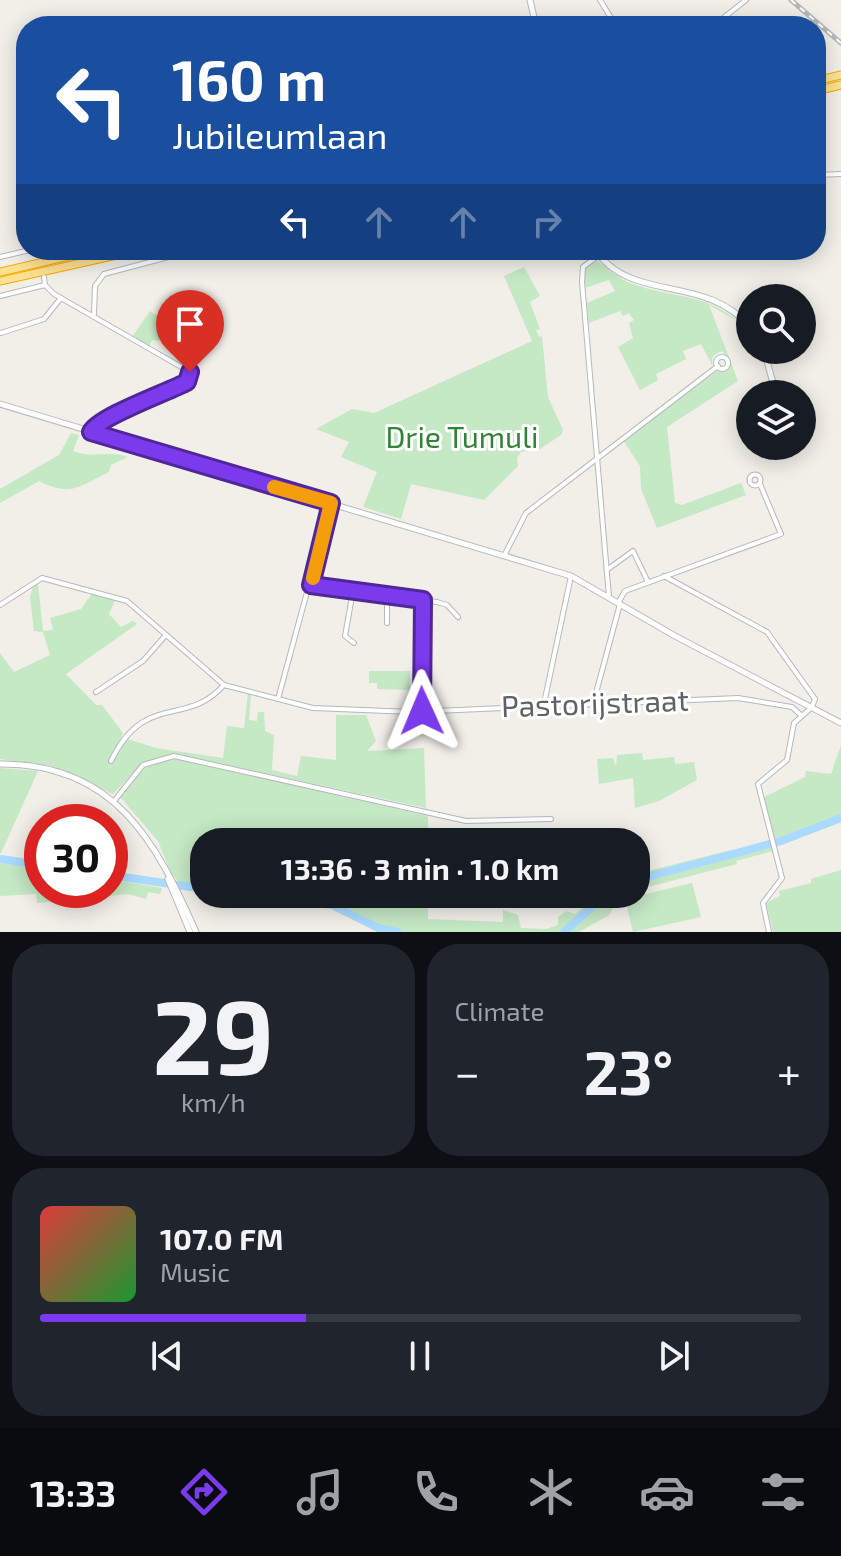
<!DOCTYPE html>
<html lang="en">
<head>
<meta charset="utf-8">
<style>
  :root { --surface:#171b24; --page:#20242c; --text:#f1f3f6; --muted:#9ea1a6; --line:#363941; --accent:#7c3aed }
  body { margin:0; font-family:"Exo 2",sans-serif; background:var(--page); color:var(--text); height:100vh; display:flex; flex-direction:column; font-size:30px; white-space:nowrap }
  * { box-sizing:border-box; margin:0 }
  p { font-size:26px; color:var(--muted) }
  .icon { flex:none; width:44px; height:44px; fill:none; stroke:currentColor; stroke-width:2; stroke-linecap:round; stroke-linejoin:round }
  .map { position:relative; height:932px; overflow:hidden }
  .sheet { display:flex; flex-direction:column; gap:12px; padding:12px; background:#0d0f14; flex:1 }
  .sheet>* { flex:none }
  .hud { position:absolute; left:16px; top:16px; width:810px; height:244px; border-radius:32px; box-shadow:0 4px 20px #0003; background:#1a4fa0; color:#fff; overflow:hidden }
  .controls { position:absolute; left:736px; top:284px; display:grid; gap:16px }
  .controls a { display:grid; place-items:center; width:80px; height:80px; border-radius:50%; background:var(--surface); box-shadow:0 4px 20px #0003; font-size:40px }
  .speed { position:absolute; left:24px; top:804px; display:flex; gap:16px; font-size:40px; font-weight:700; text-align:center }
  .speed>* { display:grid; place-content:center; width:104px; height:104px; border-radius:50%; background:var(--surface); box-shadow:0 4px 20px #0003; line-height:1 }
  .speed .limit { border:12px solid #d22; background:#fff; color:#111 }
  .pin { position:absolute; display:grid; place-items:center; width:68px; height:68px; color:#fff; margin:-82px -34px; border-radius:50% 50% 50% 0; rotate:-45deg; box-shadow:0 0 8px #0007 }
  .pin .icon { rotate:45deg }
  .me { position:absolute; width:88px; margin:-44px; rotate:359deg; stroke-linejoin:round; filter:drop-shadow(0 0 6px #0008) }
  .turn { display:flex; align-items:center; gap:28px; height:168px; padding:0 24px; font-size:36px }
  .turn .icon { width:104px; height:104px; stroke-width:2.5 }
  .turn b { display:block; font-size:56px; line-height:68px }
  .lanes { display:flex; align-items:center; height:76px; padding:0 24px; background:#0003; justify-content:center; gap:40px; direction:ltr }
  .lanes .off { opacity:.35 }
  .big { font-size:60px; font-weight:700; line-height:1.1 }
  .sheet .widget { flex:1; display:flex; flex-direction:column; justify-content:center; gap:12px; min-width:0; padding:0 28px; border-radius:32px; background:var(--page) }
  .sheet .dial { align-items:center; gap:0 }
  .dial b { font-size:104px; line-height:1 }
  .song { display:flex; align-items:center; gap:24px }
  .cover { width:96px; height:96px; border-radius:12px; background:linear-gradient(135deg,hsl(0 70% 55%),hsl(130 70% 35%)) }
  .played { height:8px; border-radius:4px; background:linear-gradient(90deg,var(--accent) 35%,var(--line) 35%) }
  .keys { display:flex; justify-content:space-around; direction:ltr }
  .heat { display:flex; justify-content:space-between; align-items:center; font-size:44px; direction:ltr }
  .sheet .tiles { flex:1; display:grid; gap:12px; grid-template-columns:1fr 1fr }
  .widget:last-child { grid-column:span 2 }
  .trip { position:absolute; left:190px; top:828px; width:460px; height:80px; border-radius:32px; background:var(--surface); box-shadow:0 4px 20px #0003; font-weight:700; line-height:80px; text-align:center }
  .dock { display:flex; height:128px; justify-content:space-around; align-items:center; background:#090b0e; color:var(--muted) }
  .dock .icon { width:56px; height:56px }
  .dock .selected { color:var(--accent) }
  .dock b { font-size:36px; color:var(--text) }
  .map>svg:first-child { display:block }
</style>
</head>
<body>
<div class="map">
<svg width="841" height="932" viewBox="0 0 841 932">
  <rect width="100%" height="100%" fill="#f1efe8"/>
  <g fill="#c5e8c5">
    <path d="M597 261C609 268 619 280 633 284 681 301 714 291 750 335L749 338 734 319 709 305 738 381 667 427 675 503 682 505 741 483 746 495 657 528 641 489 640 466 623 440 716 372 726 370 730 360 722 351 713 356 712 365 701 344 683 351 686 359 656 374 658 380 640 390 618 347 633 338 629 323 634 320 629 313 623 316 620 311 589 323 587 303 615 291 609 280 585 288V269Z"/>
    <polygon points="524,267 540,296 530,302 540,329 536,330 539,337 542,336 548,397 563,430 561,435 540,449 521,452 517,458 518,466 484,500 411,484 401,519 363,507 377,472 341,457 349,442 316,429 352,409 374,413 532,341 504,276"/>
    <polygon points="150,311 173,327 162,341 152,340 149,346 132,337"/>
    <path d="M71 433 79 435 73 451C92 459 108 450 128 457L111 465 109 472C78 487 71 497 39 481L0 503V489L59 455Z"/>
    <polygon points="38,584 43,631 53,630 50,618 81,609 93,592 116,598 109,614 121,627 133,621 137,624 66,674 96,705 102,705 123,733 109,767 125,738 156,748 223,758 227,726 244,728 248,693 251,694 249,720 257,721 258,712 264,712 265,731 274,735 272,770 297,776 301,756 336,760 336,715 366,715 376,741 367,751 424,748 426,808 175,754 144,762 113,794 51,766 0,759 0,653 14,672 50,655 43,632 34,631 30,597 33,587"/>
    <polygon points="369,671 410,671 410,690 377,689 377,683 369,683"/>
    <polygon points="841,745 841,814 775,839 764,797 805,777 806,771 831,774"/>
    <polygon points="642,753 643,760 674,757 675,764 694,762 697,780 659,801 635,808 633,778 599,784 597,759 613,758 616,766 617,755"/>
    <path d="M176 759 428 816V842H204V889L182 886 171 873 158 841 120 797C130 774 151 761 176 759Z"/>
    <polygon points="0,768 38,771 1,853 0,853"/>
    <polygon points="771,845 773,851 736,861 737,864 636,890 636,874 731,850 733,855"/>
    <polygon points="0,863 42,869 42,890 78,890 65,892 66,900 37,903 36,894 0,896"/>
    <polygon points="841,870 841,932 773,932 766,903 780,896 779,891 811,883 811,879"/>
    <polygon points="110,879 162,888 160,894 148,892 146,899 128,894 91,898 90,890 110,890"/>
    <polygon points="692,883 701,917 633,932 625,899"/>
    <polygon points="232,894 428,894 428,919 503,922 503,910 518,915 521,928 546,929 558,925 558,917 566,911 575,914 597,894 621,894 609,915 579,932 397,932 378,928 332,905"/>
  </g>
  <g fill="none" stroke-linecap="round" stroke-linejoin="round">
    <g stroke="#aadaff" stroke-width="8">
      <polyline points="0,859 42,865"/>
      <polyline points="110,875 204,889"/>
      <polyline points="636,880 781,841 841,818"/>
      <polyline points="232,894 332,905 378,928 397,932"/>
      <polyline points="564,932 607,894"/>
    </g>
    <g stroke="#b5b8bc" stroke-width="6">
      <g id="street">
        <polyline points="600,0 616,26"/>
        <polyline points="713,26 746,0"/>
        <polyline points="816,175 841,174"/>
        <polyline points="599,255 583,267 582,282 609,597"/>
        <polyline points="0,257 30,250"/>
        <path d="M44 277 45 285 54 294 190 372 187 382C170 391 104 412 97 420 94 423 93 428 91 432"/>
        <polyline points="0,296 45,285"/>
        <polyline points="94,314 95,286 104,274 195,250"/>
        <polyline points="1,333 44,319 61,298"/>
        <circle cx="722" cy="363" r="6"/>
        <polyline points="95,425 125,410"/>
        <circle cx="755" cy="480" r="5.5"/>
        <polyline points="504,556 526,513 718,366"/>
        <polyline points="608,569 633,551 648,582"/>
        <polyline points="664,576 767,632 815,699 812,707 794,723 787,760 758,784 782,878 763,903 769,932"/>
        <polyline points="311,585 437,602 447,605 458,617"/>
        <polyline points="353,591 345,636 354,643"/>
        <polyline points="387,595 387,623"/>
        <polyline points="618,603 625,591 781,534 760,484"/>
        <polyline points="0,605 42,578 127,601 224,685 313,708 412,712 738,698 792,707 802,716"/>
        <polyline points="96,692 143,661 165,636"/>
        <polyline points="278,699 331,504"/>
        <polyline points="593,704 620,604"/>
        <polyline points="543,708 571,576"/>
        <polyline points="422,711 423,600"/>
        <path d="M111 761C145 691 186 728 224 685"/>
        <polyline points="114,801 143,765 174,756 466,821 551,819"/>
      </g>
    </g>
    <g stroke="#b6babf" stroke-width="7">
      <g id="secondary">
        <polyline points="530,0 536,26"/>
        <path d="M595 250C633 304 704 273 750 327"/>
        <polyline points="764,350 776,394"/>
        <polyline points="0,404 571,576 675,636 841,723"/>
        <path d="M0 764C114 763 156 841 196 932"/>
        <polyline points="168,879 190,932"/>
      </g>
    </g>
    <g stroke="#f9ab00" stroke-width="9">
      <g id="highway">
        <polyline points="816,81 841,75"/>
        <polyline points="816,91 841,85"/>
        <polyline points="0,272 95,250"/>
        <polyline points="0,281 139,250"/>
      </g>
    </g>
    <use href="#street" stroke="#fff" stroke-width="4"/>
    <use href="#secondary" stroke="#fff" stroke-width="5"/>
    <use href="#highway" stroke="#fde293" stroke-width="7"/>
    <g stroke="#b6b7b8" stroke-width="5">
      <polyline id="rail" points="791,0 841,43"/>
    </g>
    <use href="#rail" stroke="#fff" stroke-width="2" stroke-dasharray="6" stroke-linecap="butt"/>
  </g>
  <g fill="none" stroke-linecap="round" stroke-linejoin="round">
    <g stroke="#51269a" stroke-width="20">
      <path id="route" d="M190 372 187 382C168 392 98 417 91 432L331 503 311 585 423 600 422 711"/>
    </g>
    <use href="#route" stroke="#7c3aed" stroke-width="14"/>
    <polyline stroke="#f59e0b" stroke-width="14" points="274,487 331,503 313,578"/>
  </g>
  <g text-anchor="middle" stroke-width="6" stroke-linejoin="round" paint-order="stroke">
    <g font-size="30" fill="#348238" stroke="#fff">
      <text x="462" y="448">Drie Tumuli</text>
    </g>
    <g font-size="30" fill="#5f6368" stroke="#fff">
      <text transform="translate(595 704) rotate(-2)" y="10">Pastorijstraat</text>
    </g>
  </g>
</svg>
<div class="controls">
<a><svg class="icon" aria-label="search" viewBox="0 0 24 24"><circle cx="10" cy="10" r="6"/><path d="M15 15l6 6"/></svg></a>
<a><svg class="icon" aria-label="layers" viewBox="0 0 24 24"><path d="M12 4l9 5-9 5-9-5zM3 14l9 5 9-5"/></svg></a>
</div>
<div class="speed"><div class="limit">30</div></div>
<div class="pin" style="left:190px;top:372px;background:#d93025"><svg class="icon" aria-label="arrive" viewBox="0 0 24 24"><path d="M6 21V4h12l-3 4 3 4H6"/></svg></div>
<svg class="me" style="left:422px;top:711px" viewBox="-20 -20 40 40"><path d="M0-17L14 15 0 8-14 15z" fill="#7c3aed" stroke="#fff" stroke-width="4"/></svg>
<div class="trip">13:36 · 3 min · 1.0 km</div>
<div class="hud">
<div class="turn"><svg class="icon" aria-label="left" viewBox="0 0 24 24"><path d="M17 20v-9H6M10 6l-5 5 5 5"/></svg><div><b>160 m</b>Jubileumlaan</div></div>
<div class="lanes"><svg class="icon" aria-label="left" viewBox="0 0 24 24"><path d="M17 20v-9H6M10 6l-5 5 5 5"/></svg><svg class="icon off" aria-label="ahead" viewBox="0 0 24 24"><path d="M12 20V5M6 11l6-6 6 6"/></svg><svg class="icon off" aria-label="ahead" viewBox="0 0 24 24"><path d="M12 20V5M6 11l6-6 6 6"/></svg><svg class="icon off" aria-label="right" viewBox="0 0 24 24"><path d="M7 20v-9h11M14 6l5 5-5 5"/></svg></div>
</div>
</div>
<section class="sheet">
<div class="tiles">
<div class="widget dial"><b>29</b><p>km/h</p></div>
<div class="widget"><p>Climate</p>
<div class="heat"><a>−</a><b class="big">23°</b><a>+</a></div>
</div>
<div class="widget">
<div class="song"><i class="cover"></i><div><b>107.0 FM</b><p>Music</p></div></div>
<div class="played"></div>
<div class="keys"><svg class="icon" aria-label="previous" viewBox="0 0 24 24"><path d="M18 5L8 12l10 7zM5 5v14"/></svg><svg class="icon" aria-label="pause" viewBox="0 0 24 24"><path d="M8 5v14M16 5v14"/></svg><svg class="icon" aria-label="next" viewBox="0 0 24 24"><path d="M6 5l10 7-10 7zM19 5v14"/></svg></div>
</div>
</div>
</section>
<nav class="dock">
<b>13:33</b>
<svg class="icon selected" aria-label="directions" viewBox="0 0 24 24"><path d="M12 3l9 9-9 9-9-9zM9 14v-3h6M13 9l2 2-2 2"/></svg>
<svg class="icon" aria-label="music" viewBox="0 0 24 24"><path d="M9 18V5l10-2v13"/><circle cx="6" cy="18" r="3"/><circle cx="16" cy="16" r="3"/></svg>
<svg class="icon" aria-label="phone" viewBox="0 0 24 24"><path d="M5 4h4l2 5-3 2q2 4 5 5l2-3 5 2v4C11 20 4 13 5 4z"/></svg>
<svg class="icon" aria-label="climate" viewBox="0 0 24 24"><path d="M12 3v18M4 7l16 10M4 17L20 7"/></svg>
<svg class="icon" aria-label="car" viewBox="0 0 24 24"><path d="M5 17H2v-5l4-1 3-4h7l3 4 3 1v5h-3M9 17h6M6 11h13"/><circle cx="7" cy="17" r="2"/><circle cx="17" cy="17" r="2"/></svg>
<svg class="icon" aria-label="filters" viewBox="0 0 24 24"><path d="M4 7h16M4 17h16"/><circle cx="9" cy="7" r="2"/><circle cx="15" cy="17" r="2"/></svg>
</nav>
</body>
</html>
